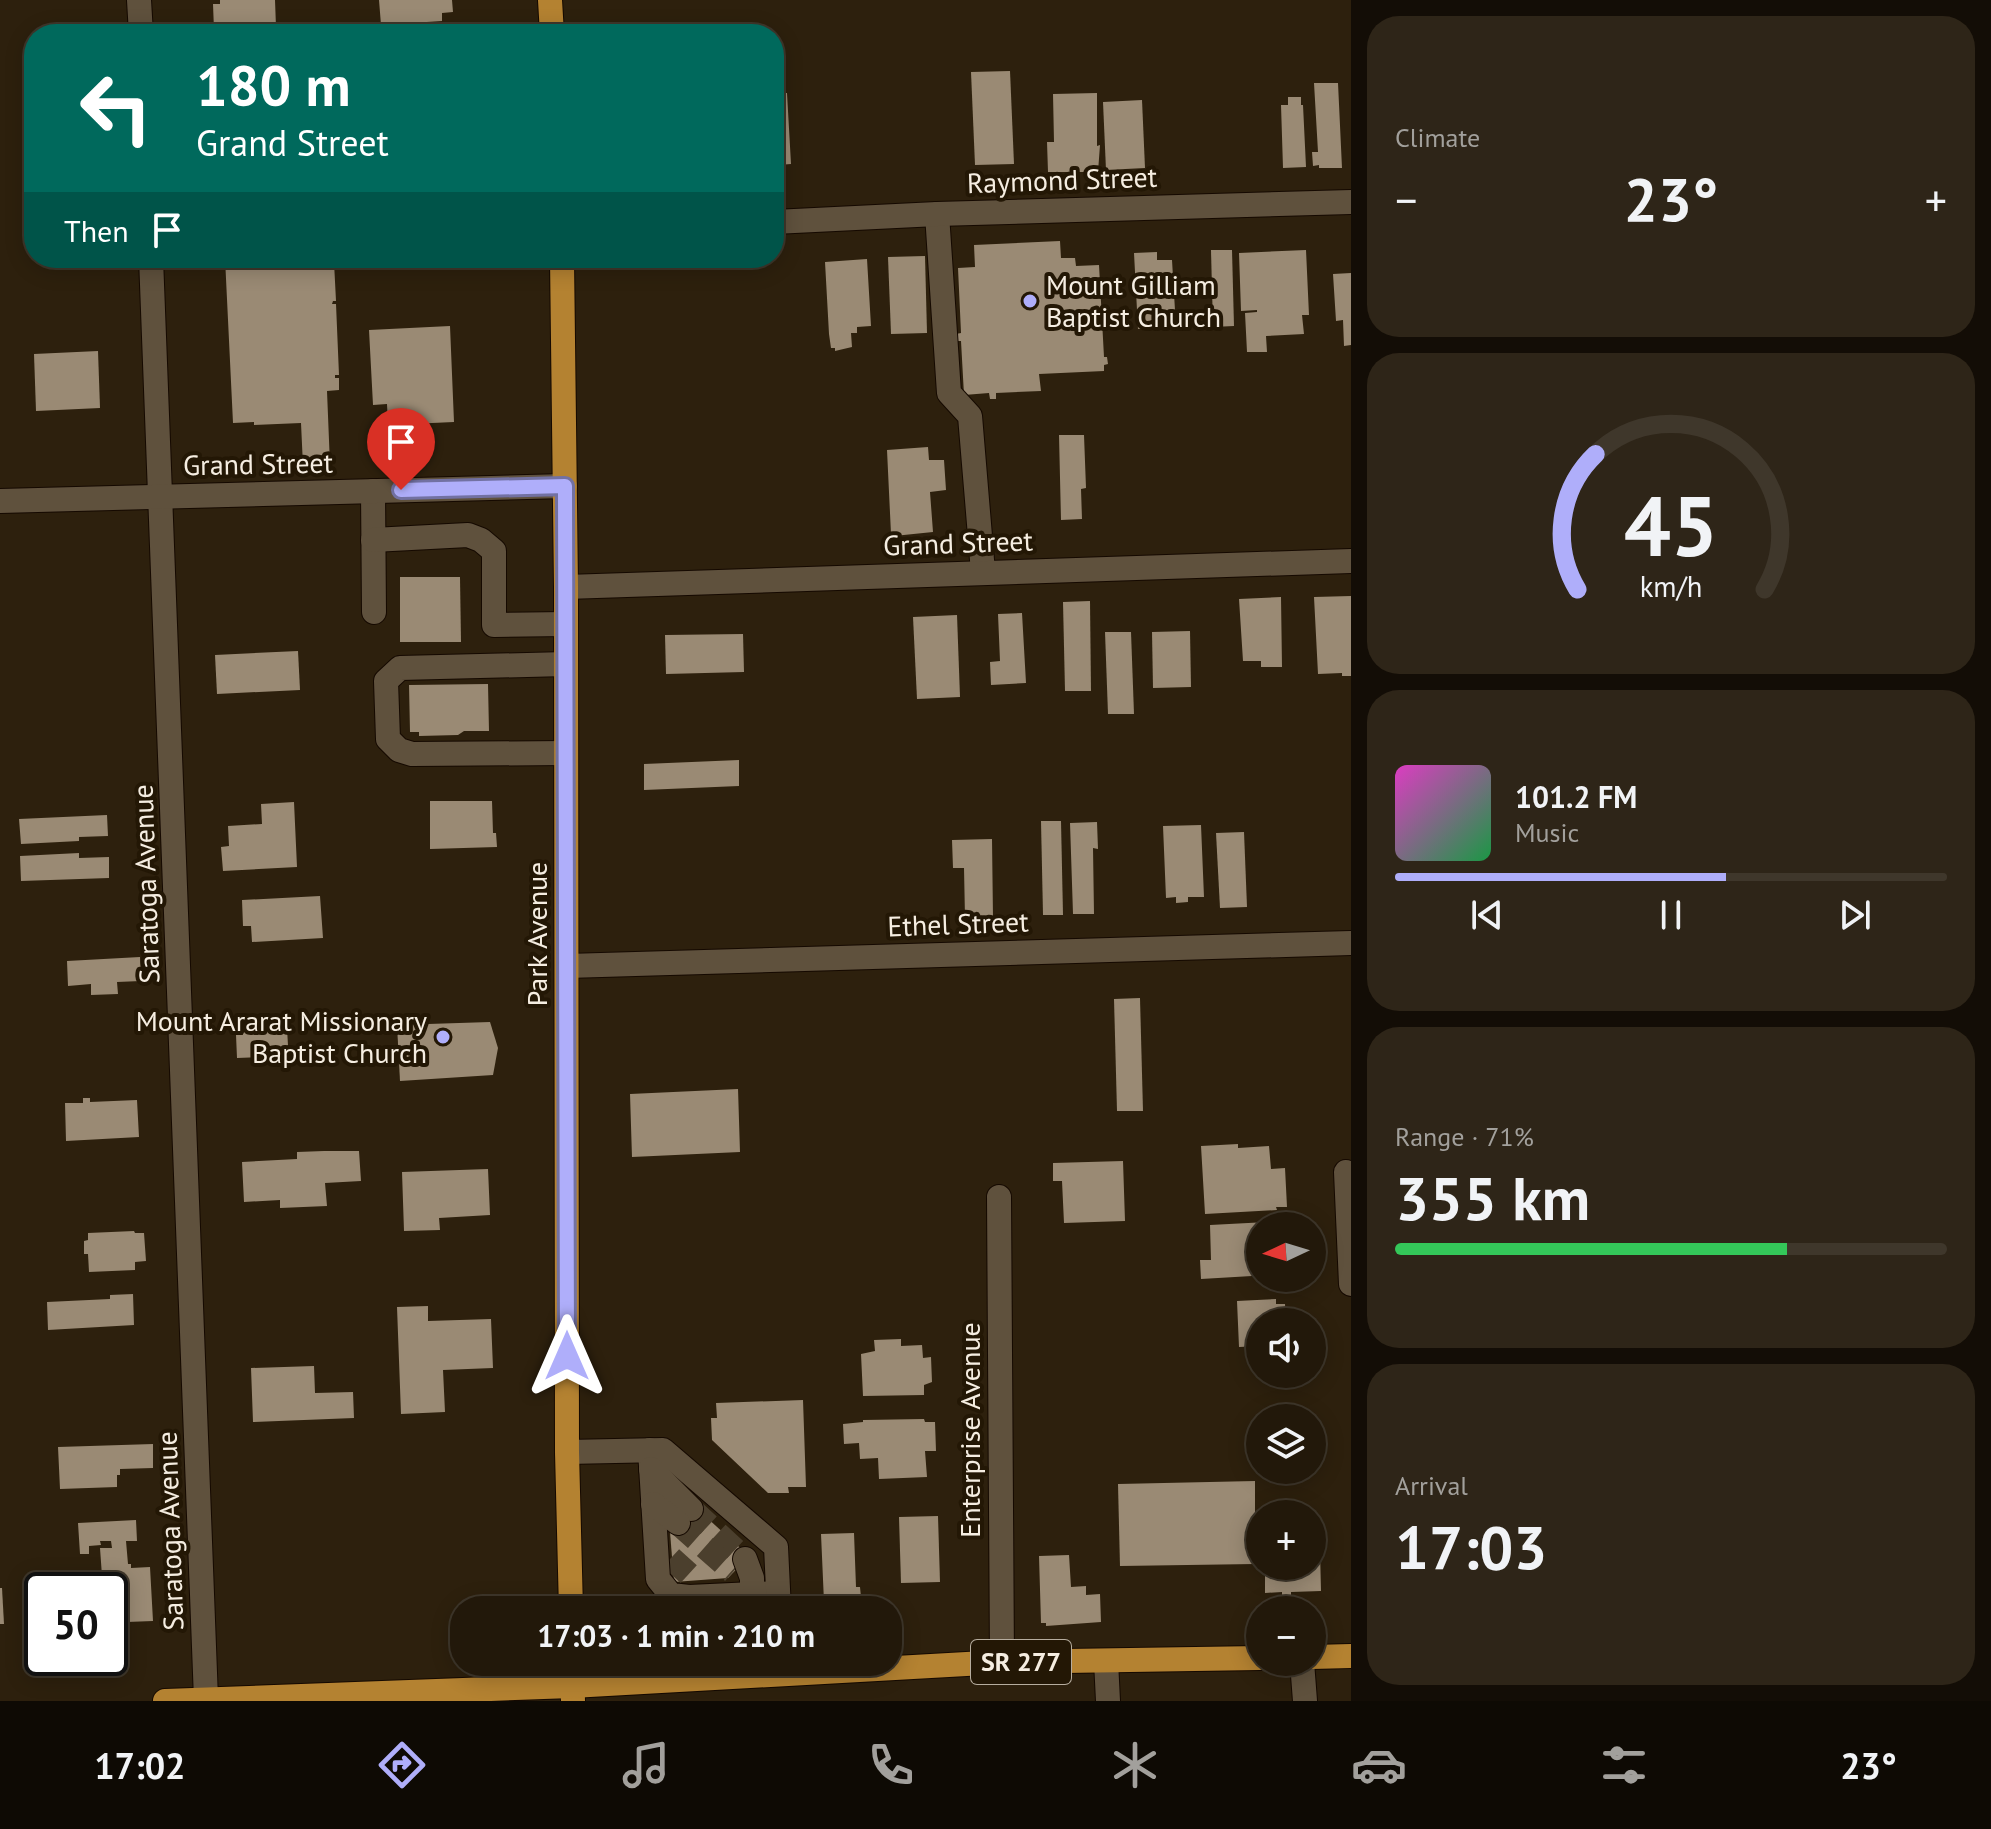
<!DOCTYPE html>
<html lang="en">
<head>
<meta charset="utf-8">
<style>
  :root { --surface:#22180a; --page:#2e2518; --text:#f1f3f6; --muted:#a2a09c; --line:#3f372b; --accent:#afaefa }
  body { margin:0; font-family:"PT Sans",sans-serif; background:var(--page); color:var(--text); height:100vh; display:flex; flex-direction:column; font-size:30px; white-space:nowrap }
  * { box-sizing:border-box; margin:0 }
  p { font-size:26px; color:var(--muted) }
  .icon { flex:none; width:44px; height:44px; fill:none; stroke:currentColor; stroke-width:2; stroke-linecap:round; stroke-linejoin:round }
  .map { position:relative; flex:1; overflow:hidden }
  .panel { display:flex; flex-direction:column; gap:16px; padding:16px; background:#130d06; width:640px }
  .panel>* { flex:none }
  .top-card { position:absolute; left:24px; top:24px; width:760px; height:244px; border-radius:32px; box-shadow:0 4px 20px #0003,0 0 0 2px var(--line); background:#00695c; color:#fff; overflow:hidden }
  .needle { width:52px; rotate:266deg }
  .tools { position:absolute; left:1246px; top:1212px; display:grid; gap:16px }
  .tools a { display:grid; place-items:center; width:80px; height:80px; border-radius:50%; background:var(--surface); box-shadow:0 4px 20px #0003,0 0 0 2px var(--line); font-size:40px }
  .speed { position:absolute; left:24px; top:1572px; display:flex; gap:16px; font-size:40px; font-weight:700; text-align:center }
  .speed>* { display:grid; place-content:center; width:104px; height:104px; border-radius:50%; background:var(--surface); box-shadow:0 4px 20px #0003,0 0 0 2px var(--line); line-height:1 }
  .speed .limit { border:4px solid #111; border-radius:12px; background:#fff; color:#111 }
  .pin { position:absolute; display:grid; place-items:center; width:68px; height:68px; color:#fff; margin:-82px -34px; border-radius:50% 50% 50% 0; rotate:-45deg; box-shadow:0 0 8px #0007 }
  .pin .icon { rotate:45deg }
  .me { position:absolute; width:88px; margin:-44px; rotate:0deg; stroke-linejoin:round; filter:drop-shadow(0 0 6px #0008) }
  .turn { display:flex; align-items:center; gap:28px; height:168px; padding:0 40px; font-size:36px }
  .turn .icon { width:104px; height:104px; stroke-width:2.5 }
  .turn b { display:block; font-size:56px; line-height:68px }
  .then { display:flex; align-items:center; height:76px; padding:0 40px; background:#0003; gap:16px; font-size:30px }
  .big { font-size:60px; font-weight:700; line-height:1.1 }
  .panel .tile { flex:1; display:flex; flex-direction:column; justify-content:center; gap:12px; min-width:0; padding:0 28px; border-radius:32px; background:var(--page) }
  .panel .dial { align-items:center; gap:0 }
  .dial svg { height:208px; overflow:visible; fill:none; stroke:var(--line); stroke-width:7; stroke-linecap:round; text-anchor:middle }
  .dial text { fill:var(--text); stroke:none }
  .song { display:flex; align-items:center; gap:24px }
  .cover { width:96px; height:96px; border-radius:12px; background:linear-gradient(135deg,hsl(310 70% 55%),hsl(140 70% 35%)) }
  .played { height:8px; border-radius:4px; background:linear-gradient(90deg,var(--accent) 60%,var(--line) 60%) }
  .keys { display:flex; justify-content:space-around; direction:ltr }
  .heat { display:flex; justify-content:space-between; align-items:center; font-size:44px; direction:ltr }
  .charge { height:12px; border-radius:6px; background:linear-gradient(90deg,#34c759 71%,var(--line) 0) }
  .trip { position:absolute; left:450px; top:1596px; width:452px; height:80px; border-radius:32px; background:var(--surface); box-shadow:0 4px 20px #0003,0 0 0 2px var(--line); font-weight:700; line-height:80px; text-align:center }
  .dock { display:flex; height:128px; justify-content:space-around; align-items:center; background:#0e0a04; color:var(--muted) }
  .dock .icon { width:56px; height:56px }
  .dock .current { color:var(--accent) }
  .dock b { font-size:36px; color:var(--text) }
  main { display:flex; flex:1; min-height:0 }
  .map>svg:first-child { display:block }
</style>
</head>
<body>
<main>
<div class="map">
<svg width="1351" height="1701" viewBox="0 0 1351 1701">
  <rect width="100%" height="100%" fill="#2d200d"/>
  <g fill="#9a8a74">
    <polygon points="220,0 275,0 276,27 214,30 213,4 220,4"/>
    <polygon points="379,0 452,0 453,12 442,13 442,21 381,25"/>
    <polygon points="428,29 428,34 384,34 384,32"/>
    <polygon points="1010,71 1014,164 975,165 971,72"/>
    <polygon points="1314,83 1338,83 1342,168 1319,168 1319,165 1313,166 1312,152 1318,152"/>
    <polygon points="774,93 787,93 791,164 778,165 779,174 774,174"/>
    <polygon points="1097,93 1097,146 1100,145 1098,172 1048,172 1047,142 1054,142 1053,94"/>
    <polygon points="1288,97 1301,97 1301,105 1303,105 1306,167 1283,168 1281,105 1288,105"/>
    <polygon points="1142,100 1145,168 1106,170 1103,102"/>
    <polygon points="1060,241 1061,258 1075,258 1076,266 1099,265 1104,357 1107,357 1108,364 1104,365 1104,371 1039,374 1041,391 996,393 996,399 990,399 989,393 964,395 961,341 957,341 956,334 961,333 958,268 975,267 974,245"/>
    <polygon points="1211,250 1232,250 1234,326 1213,327"/>
    <polygon points="1306,250 1309,315 1302,315 1304,334 1266,336 1267,352 1247,352 1245,313 1257,312 1257,310 1241,311 1239,253"/>
    <polygon points="1157,252 1157,260 1172,260 1176,327 1138,329 1134,253"/>
    <polygon points="925,256 927,333 891,334 888,257"/>
    <polygon points="225,258 297,258 297,263 334,262 336,301 333,301 332,304 336,304 339,375 335,375 335,378 339,378 339,390 327,391 330,465 303,466 301,423 254,425 254,422 233,423"/>
    <polygon points="867,259 871,326 857,327 857,333 851,333 852,347 835,351 835,348 831,348 829,334 825,262"/>
    <polygon points="1351,273 1351,345 1344,346 1343,320 1336,321 1333,274"/>
    <polygon points="450,326 454,422 388,425 387,404 373,405 369,330"/>
    <polygon points="98,351 100,408 36,411 34,354"/>
    <polygon points="1059,435 1084,435 1086,488 1081,489 1082,519 1061,520"/>
    <polygon points="928,447 929,460 944,460 946,490 930,492 933,532 894,536 891,534 887,450"/>
    <polygon points="400,577 460,577 461,642 400,642"/>
    <polygon points="1351,596 1351,676 1342,676 1342,673 1318,674 1314,597"/>
    <polygon points="1281,597 1282,667 1261,667 1261,661 1243,661 1239,599"/>
    <polygon points="1090,601 1091,691 1065,691 1063,602"/>
    <polygon points="1022,613 1026,683 991,685 990,662 1000,661 998,614"/>
    <polygon points="957,615 960,697 917,699 913,617"/>
    <polygon points="1190,631 1191,687 1153,688 1152,632"/>
    <polygon points="1105,632 1131,632 1134,714 1108,714"/>
    <polygon points="743,634 744,672 666,674 665,635"/>
    <polygon points="298,651 300,690 217,694 215,655"/>
    <polygon points="488,684 489,731 464,731 458,735 419,736 419,732 410,732 409,685"/>
    <polygon points="739,760 739,786 644,790 644,764"/>
    <polygon points="430,801 492,801 493,833 496,833 497,847 430,849"/>
    <polygon points="294,802 297,867 223,871 221,847 229,846 228,826 262,824 261,804"/>
    <polygon points="107,815 108,836 79,837 79,841 21,844 19,819"/>
    <polygon points="1041,821 1061,821 1063,915 1043,915"/>
    <polygon points="1097,822 1098,849 1093,848 1094,914 1073,914 1070,823"/>
    <polygon points="1201,825 1204,897 1188,897 1188,902 1176,903 1176,897 1166,898 1163,826"/>
    <polygon points="1244,832 1247,907 1220,908 1216,833"/>
    <polygon points="992,839 993,918 965,918 964,868 953,868 952,840"/>
    <polygon points="79,853 79,858 109,857 109,878 21,881 20,856"/>
    <polygon points="320,896 323,938 252,942 251,926 243,926 242,900"/>
    <polygon points="140,957 141,981 117,982 118,994 91,995 91,984 68,986 67,961"/>
    <polygon points="1140,998 1143,1111 1117,1111 1114,999"/>
    <polygon points="490,1022 498,1048 493,1075 400,1081 397,1025"/>
    <polygon points="287,1028 289,1063 268,1064 267,1057 237,1058 236,1035 243,1035 242,1031"/>
    <polygon points="738,1089 740,1152 632,1157 630,1094"/>
    <polygon points="83,1098 90,1098 90,1102 137,1100 139,1137 66,1141 65,1103 83,1103"/>
    <polygon points="1238,1144 1238,1148 1269,1146 1271,1169 1285,1168 1287,1207 1276,1207 1277,1210 1205,1214 1201,1146"/>
    <polygon points="324,1151 359,1151 361,1181 325,1183 327,1206 280,1208 280,1200 244,1202 242,1162 297,1159 297,1152"/>
    <polygon points="1123,1161 1125,1221 1064,1223 1062,1181 1053,1181 1053,1163"/>
    <polygon points="488,1169 490,1215 439,1218 440,1230 404,1231 402,1172"/>
    <polygon points="1287,1221 1287,1226 1260,1226 1260,1265 1252,1265 1252,1276 1201,1279 1200,1260 1211,1260 1210,1225"/>
    <polygon points="134,1231 135,1233 144,1233 146,1261 135,1262 135,1270 89,1272 88,1254 84,1254 84,1241 88,1240 88,1233"/>
    <polygon points="133,1294 134,1325 48,1330 47,1302 110,1299 110,1295"/>
    <polygon points="1276,1299 1276,1304 1285,1304 1286,1322 1260,1322 1260,1346 1239,1347 1237,1301"/>
    <polygon points="428,1306 428,1321 491,1319 493,1368 443,1370 445,1412 401,1414 397,1307"/>
    <polygon points="901,1339 901,1346 922,1345 923,1358 931,1357 932,1382 924,1385 924,1395 863,1396 861,1354 875,1351 874,1340"/>
    <polygon points="314,1366 315,1393 353,1392 354,1418 253,1422 251,1368"/>
    <polygon points="803,1400 806,1487 788,1487 789,1493 768,1493 712,1440 711,1418 717,1418 716,1403"/>
    <polygon points="924,1419 925,1422 935,1422 936,1451 925,1451 927,1477 879,1479 878,1458 860,1459 859,1443 844,1444 843,1424 863,1422 863,1420"/>
    <polygon points="153,1444 153,1468 120,1469 120,1475 117,1475 117,1487 60,1489 58,1447"/>
    <polygon points="1255,1481 1255,1564 1120,1566 1118,1484"/>
    <polygon points="694,1506 749,1556 728,1578 674,1582 670,1532"/>
    <polygon points="938,1516 940,1582 901,1583 899,1517"/>
    <polygon points="136,1520 137,1541 126,1541 128,1564 131,1564 131,1568 150,1567 153,1621 127,1622 127,1618 110,1619 110,1590 103,1590 100,1548 112,1548 111,1541 100,1541 101,1545 89,1546 89,1554 80,1554 78,1523"/>
    <polygon points="854,1533 856,1587 860,1587 861,1597 856,1598 853,1606 827,1607 827,1602 824,1602 821,1534"/>
    <polygon points="1312,1550 1320,1550 1321,1591 1291,1592 1291,1597 1282,1598 1282,1592 1265,1593 1265,1570 1312,1566"/>
    <polygon points="1069,1555 1071,1587 1086,1586 1086,1595 1100,1594 1101,1622 1046,1626 1046,1623 1041,1623 1039,1556"/>
    <polygon points="0,1588 2,1588 4,1624 0,1624"/>
  </g>
  <g fill="none" stroke-linecap="round" stroke-linejoin="round">
    <g stroke="#4b3f2d" stroke-width="24" stroke-dasharray="24 12" stroke-linecap="butt">
      <polyline points="691,1509 745,1559"/>
      <polyline points="678,1523 733,1572"/>
      <polyline points="671,1558 695,1580"/>
    </g>
    <g stroke="#150900" stroke-width="26">
      <g id="minor">
        <polyline points="139,0 141,34"/>
        <polyline points="937,214 949,393 970,416 983,572"/>
        <polyline points="774,222 937,214 1351,202"/>
        <polyline points="151,258 206,1699"/>
        <polyline points="373,491 374,612"/>
        <polyline points="0,501 565,486"/>
        <polyline points="373,540 468,535 481,540 494,551 494,625 566,624"/>
        <polyline points="566,587 1351,561"/>
        <polyline points="566,664 400,668 386,681 388,739 399,750 412,754 566,753"/>
        <polyline points="567,966 1351,943"/>
        <polyline points="1346,1172 1351,1284"/>
        <polyline points="999,1197 1002,1662"/>
        <polyline points="650,1450 658,1579 671,1595 689,1597 778,1593"/>
        <polyline points="567,1452 663,1450 776,1547 779,1610"/>
        <polyline points="651,1469 691,1509"/>
        <polyline points="653,1504 678,1523"/>
        <polyline points="745,1559 752,1578 752,1594"/>
        <polyline points="1106,1661 1108,1701"/>
        <polyline points="1302,1662 1305,1701"/>
      </g>
    </g>
    <g stroke="#150900" stroke-width="26">
      <g id="major">
        <polyline points="550,0 552,34"/>
        <polyline points="562,258 566,587 567,1452 571,1610"/>
        <polyline points="1312,1657 1351,1656"/>
        <polyline points="572,1662 573,1701"/>
        <polyline points="165,1701 572,1686 1002,1662 1260,1658"/>
      </g>
    </g>
    <use href="#minor" stroke="#5f513d" stroke-width="24"/>
    <use href="#major" stroke="#b48231" stroke-width="24"/>
  </g>
  <g fill="none" stroke-linecap="round" stroke-linejoin="round">
    <g stroke="#7271a2" stroke-width="20">
      <polyline id="route" points="401,490 565,486 567,1356"/>
    </g>
    <use href="#route" stroke="#afaefa" stroke-width="14"/>
  </g>
  <g fill="#afaefa" stroke="#231705" stroke-width="3">
    <circle cx="1030" cy="301" r="8"/>
    <circle cx="443" cy="1037" r="8"/>
  </g>
  <g text-anchor="middle" stroke-width="8" stroke-linejoin="round" paint-order="stroke">
    <rect fill="#231705" stroke="#b6ad9f" stroke-width="2" x="971" y="1640" width="100" height="44" rx="6"/>
    <g font-size="26" font-weight="bold" fill="#f5ede1">
      <text x="1021" y="1671">SR 277</text>
    </g>
    <g font-size="28" fill="#f5ede1" stroke="#231705">
      <text transform="translate(1062 180) rotate(-2)" y="10">Raymond Street</text>
      <text transform="translate(258 464) rotate(-1)" y="10">Grand Street</text>
      <text transform="translate(958 543) rotate(-2)" y="10">Grand Street</text>
      <text transform="translate(146 884) rotate(-92)" y="10">Saratoga Avenue</text>
      <text transform="translate(958 924) rotate(-2)" y="10">Ethel Street</text>
      <text transform="translate(537 934) rotate(-90)" y="10">Park Avenue</text>
      <text transform="translate(970 1430) rotate(-90)" y="10">Enterprise Avenue</text>
      <text transform="translate(170 1531) rotate(-92)" y="10">Saratoga Avenue</text>
    </g>
    <g font-size="28" fill="#f5ede1" stroke="#231705" text-anchor="start">
      <text x="1046" y="295">Mount Gilliam<tspan x="1046" dy="32">Baptist Church</tspan></text>
      <text x="427" y="1031" text-anchor="end">Mount Ararat Missionary<tspan x="427" dy="32">Baptist Church</tspan></text>
    </g>
  </g>
</svg>
<div class="tools">
<a><svg class="needle" viewBox="-14 -14 28 28"><path d="M0-13l5 13h-10z" fill="#e53935"/><path d="M0 13l5-13h-10z" fill="#a2a09c"/></svg></a>
<a><svg class="icon" aria-label="sound" viewBox="0 0 24 24"><path d="M4 9h4l5-4v14l-5-4H4zM17 9q2 3 0 6"/></svg></a>
<a><svg class="icon" aria-label="layers" viewBox="0 0 24 24"><path d="M12 4l9 5-9 5-9-5zM3 14l9 5 9-5"/></svg></a>
<a>+</a>
<a>−</a>
</div>
<div class="speed"><div class="limit">50</div></div>
<div class="pin" style="left:401px;top:490px;background:#d93025"><svg class="icon" aria-label="arrive" viewBox="0 0 24 24"><path d="M6 21V4h12l-3 4 3 4H6"/></svg></div>
<svg class="me" style="left:567px;top:1356px" viewBox="-20 -20 40 40"><path d="M0-17L14 15 0 8-14 15z" fill="#afaefa" stroke="#fff" stroke-width="4"/></svg>
<div class="trip">17:03 · 1 min · 210 m</div>
<div class="top-card">
<div class="turn"><svg class="icon" aria-label="left" viewBox="0 0 24 24"><path d="M17 20v-9H6M10 6l-5 5 5 5"/></svg><div><b>180 m</b>Grand Street</div></div>
<div class="then">Then<svg class="icon" aria-label="arrive" viewBox="0 0 24 24"><path d="M6 21V4h12l-3 4 3 4H6"/></svg></div>
</div>
</div>
<section class="panel">
<div class="tile"><p>Climate</p>
<div class="heat"><a>−</a><b class="big">23°</b><a>+</a></div>
</div>
<div class="tile dial"><svg viewBox="0 0 100 80">
<path d="M14 69A42 42 0 1 1 86 69"/>
<path d="M14 69A42 42 0 0 1 21 17" stroke="#afaefa"/>
<text x="50" y="56" font-size="32" font-weight="700">45</text>
<text x="50" y="72" font-size="11">km/h</text>
</svg></div>
<div class="tile">
<div class="song"><i class="cover"></i><div><b>101.2 FM</b><p>Music</p></div></div>
<div class="played"></div>
<div class="keys"><svg class="icon" aria-label="previous" viewBox="0 0 24 24"><path d="M18 5L8 12l10 7zM5 5v14"/></svg><svg class="icon" aria-label="pause" viewBox="0 0 24 24"><path d="M8 5v14M16 5v14"/></svg><svg class="icon" aria-label="next" viewBox="0 0 24 24"><path d="M6 5l10 7-10 7zM19 5v14"/></svg></div>
</div>
<div class="tile"><p>Range · 71%</p><b class="big">355 km</b><div class="charge"></div></div>
<div class="tile"><p>Arrival</p><b class="big">17:03</b></div>
</section>
</main>
<nav class="dock">
<b>17:02</b>
<svg class="icon current" aria-label="directions" viewBox="0 0 24 24"><path d="M12 3l9 9-9 9-9-9zM9 14v-3h6M13 9l2 2-2 2"/></svg>
<svg class="icon" aria-label="music" viewBox="0 0 24 24"><path d="M9 18V5l10-2v13"/><circle cx="6" cy="18" r="3"/><circle cx="16" cy="16" r="3"/></svg>
<svg class="icon" aria-label="phone" viewBox="0 0 24 24"><path d="M5 4h4l2 5-3 2q2 4 5 5l2-3 5 2v4C11 20 4 13 5 4z"/></svg>
<svg class="icon" aria-label="climate" viewBox="0 0 24 24"><path d="M12 3v18M4 7l16 10M4 17L20 7"/></svg>
<svg class="icon" aria-label="car" viewBox="0 0 24 24"><path d="M5 17H2v-5l4-1 3-4h7l3 4 3 1v5h-3M9 17h6M6 11h13"/><circle cx="7" cy="17" r="2"/><circle cx="17" cy="17" r="2"/></svg>
<svg class="icon" aria-label="filters" viewBox="0 0 24 24"><path d="M4 7h16M4 17h16"/><circle cx="9" cy="7" r="2"/><circle cx="15" cy="17" r="2"/></svg>
<b>23°</b>
</nav>
</body>
</html>
